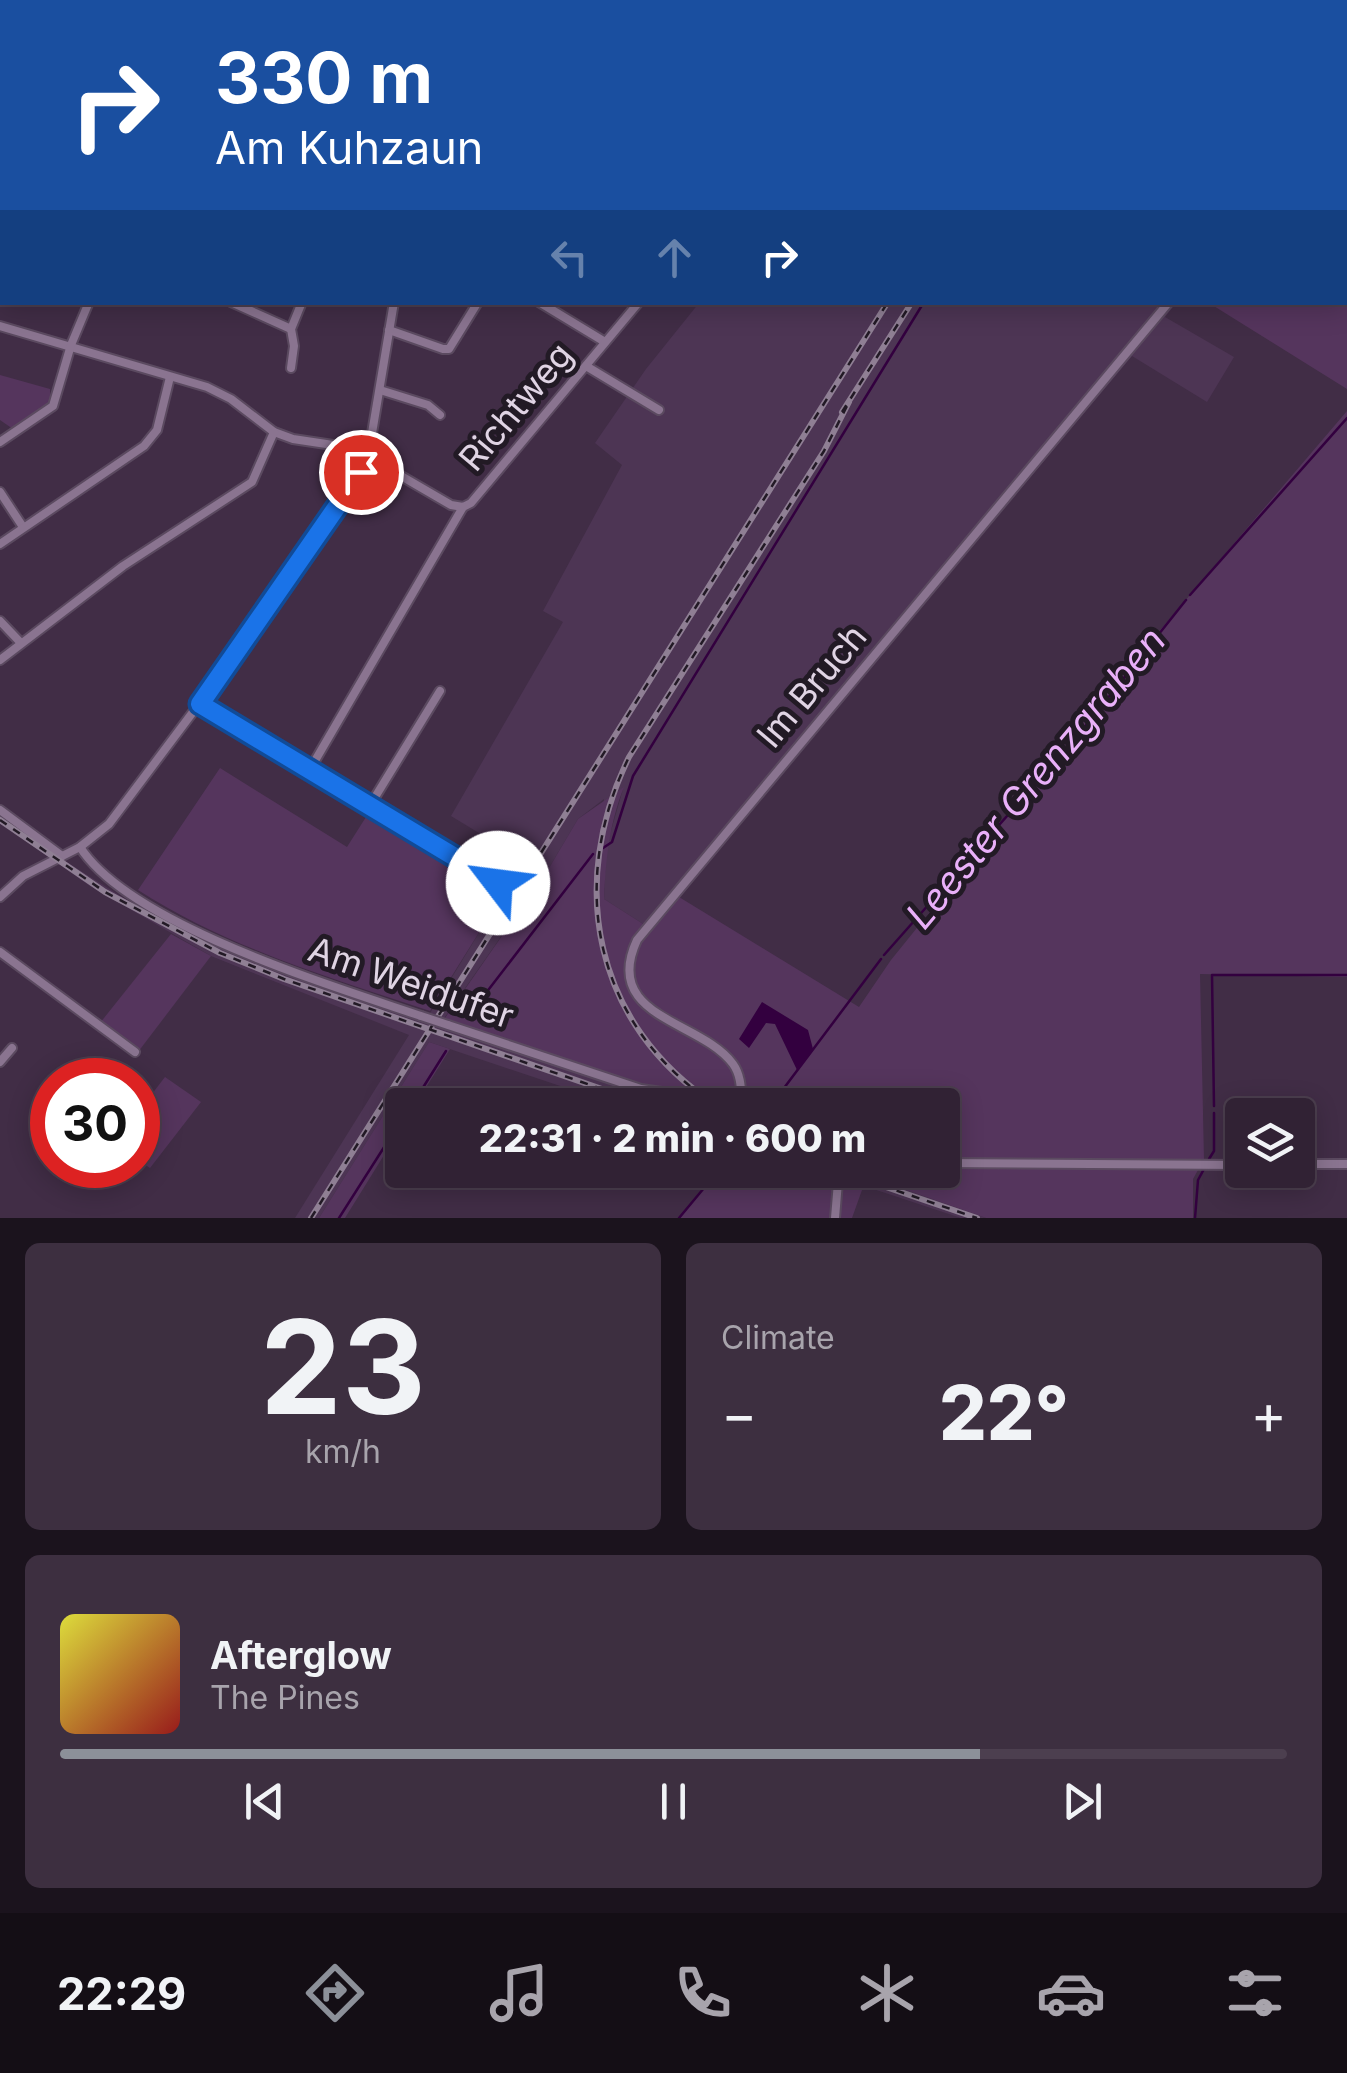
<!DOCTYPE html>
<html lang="en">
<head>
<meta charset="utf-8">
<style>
  :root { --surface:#312234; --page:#3d2f40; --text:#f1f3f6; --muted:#a8a4ac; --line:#4c3f4f; --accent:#8c9099 }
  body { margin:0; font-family:Inter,sans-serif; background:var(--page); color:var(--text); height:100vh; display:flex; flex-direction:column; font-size:38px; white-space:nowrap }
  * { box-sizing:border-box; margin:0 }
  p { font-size:32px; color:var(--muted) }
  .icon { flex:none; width:55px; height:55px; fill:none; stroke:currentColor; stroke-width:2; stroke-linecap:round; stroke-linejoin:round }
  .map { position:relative; height:1218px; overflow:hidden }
  .drawer { display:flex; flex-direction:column; gap:25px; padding:25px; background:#1b131d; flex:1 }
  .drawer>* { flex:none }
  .banner { position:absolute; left:0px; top:0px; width:1348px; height:305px; box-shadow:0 5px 25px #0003,0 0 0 2px var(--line); background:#1a4fa0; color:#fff; overflow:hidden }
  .tools { position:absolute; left:1225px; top:1098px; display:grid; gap:20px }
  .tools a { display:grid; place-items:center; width:90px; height:90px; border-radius:10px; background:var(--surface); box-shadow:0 5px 25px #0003,0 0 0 2px var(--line); font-size:50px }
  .speed { position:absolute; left:30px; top:1058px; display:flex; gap:20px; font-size:50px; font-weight:700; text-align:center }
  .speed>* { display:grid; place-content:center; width:130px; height:130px; border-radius:50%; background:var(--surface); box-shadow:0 5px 25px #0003,0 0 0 2px var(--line); line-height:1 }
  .speed .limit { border:15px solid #d22; background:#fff; color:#111 }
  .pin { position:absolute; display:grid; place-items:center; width:85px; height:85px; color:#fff; margin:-42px; border:5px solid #fff; border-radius:50%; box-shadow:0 2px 10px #0007 }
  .me { position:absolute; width:110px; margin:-55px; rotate:300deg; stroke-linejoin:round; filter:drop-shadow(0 0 8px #0008) }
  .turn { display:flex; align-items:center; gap:35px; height:210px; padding:0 50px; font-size:45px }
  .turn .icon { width:130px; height:130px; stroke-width:2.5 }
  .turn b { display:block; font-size:70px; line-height:85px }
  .lanes { display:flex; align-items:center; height:95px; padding:0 50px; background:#0003; justify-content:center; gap:50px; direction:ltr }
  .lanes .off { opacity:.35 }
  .big { font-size:75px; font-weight:800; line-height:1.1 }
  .drawer .widget { flex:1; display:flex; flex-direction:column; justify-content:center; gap:15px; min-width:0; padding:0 35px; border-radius:15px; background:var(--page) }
  .drawer .dial { align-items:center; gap:0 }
  .dial b { font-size:130px; line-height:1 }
  .song { display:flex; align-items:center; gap:30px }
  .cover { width:120px; height:120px; border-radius:15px; background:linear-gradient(135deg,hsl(60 70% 55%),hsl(0 70% 35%)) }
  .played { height:10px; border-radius:5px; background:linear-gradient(90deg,var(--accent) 75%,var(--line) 75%) }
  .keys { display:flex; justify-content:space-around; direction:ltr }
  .heat { display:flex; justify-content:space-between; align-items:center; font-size:55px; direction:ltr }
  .drawer .tiles { flex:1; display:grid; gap:25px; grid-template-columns:1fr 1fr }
  .widget:last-child { grid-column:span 2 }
  .trip { position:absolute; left:385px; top:1088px; width:575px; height:100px; border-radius:10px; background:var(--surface); box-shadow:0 5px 25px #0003,0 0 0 2px var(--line); font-weight:800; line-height:100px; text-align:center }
  .menu { display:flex; height:160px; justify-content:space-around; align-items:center; background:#140e15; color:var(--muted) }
  .menu .icon { width:70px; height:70px }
  .menu .active { color:var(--accent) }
  .menu b { font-size:45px; color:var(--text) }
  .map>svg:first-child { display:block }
</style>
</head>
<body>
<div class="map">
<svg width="1347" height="1218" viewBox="0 0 1347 1218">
  <rect width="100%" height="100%" fill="#412d46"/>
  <g fill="#4d3554">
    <polygon points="986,0 1347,0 1347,97 1345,99 1345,2 984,2"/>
    <polygon points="699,303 1176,303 1165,317 1234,357 1207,402 1132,356 651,929 604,899 606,848 623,789 614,793 603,832 599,868 601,920 612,965 632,1012 648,1036 693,1085 721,1105 711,1105 664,1066 642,1042 614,994 595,920 592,868 604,799 578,819 549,868 438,1027 671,1105 617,1105 429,1042 319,1218 295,1218 409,1035 211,956 90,886 0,823 0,814 62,859 141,909 285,974 424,1023 502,895 485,884 507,850 451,816 563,622 543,611 622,465 595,443 646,369"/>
    <polygon points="816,1170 853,1170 986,1218 961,1218"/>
  </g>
  <g fill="#55355d">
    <polygon points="1345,185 1347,187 1347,389 1209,303 1345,302"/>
    <polygon points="0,375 50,389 50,403 13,429 0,420"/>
    <path d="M1347 411V977L1200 974 1204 1160 1001 1158V1163L1198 1170 1193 1179V1218H986L867 1176 852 1218H679L717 1170H942V1105H671L496 1047 498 1037 445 1018 549 868 578 819 624 787C609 825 606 859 604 899L651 929 679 897 859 1007 891 960 1109 690Z"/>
    <path d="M220 768 347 847 366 817 503 894 430 1011C331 978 226 947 138 890Z"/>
    <polygon points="171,934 211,956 138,1052 100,1023"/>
    <polygon points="429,1042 450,1049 415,1105 402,1105 402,1126 345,1218 319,1218"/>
    <polygon points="165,1077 201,1102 150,1168 138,1160 138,1112"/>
  </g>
  <polygon fill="#33003f" points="762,1002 808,1030 813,1049 797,1070 775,1024 766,1023 749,1048 739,1039"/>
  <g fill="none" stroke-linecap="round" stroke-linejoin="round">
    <g stroke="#33003f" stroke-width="2.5">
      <polyline points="1168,2 1171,0"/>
      <polyline points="1190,595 1347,418"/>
      <polyline points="603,848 612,842 633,776 924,302"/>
      <polyline points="884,955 1076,738 1186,600"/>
      <polyline points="479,1002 593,854"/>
      <polyline points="778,1096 881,959"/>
      <polyline points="412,1105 446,1051"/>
      <polyline points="1214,1106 1212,975 1347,975"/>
      <polyline points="1209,1159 1214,1151 1214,1113"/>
      <polyline points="339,1218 402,1119"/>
      <polyline points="679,1218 719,1170"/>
      <polyline points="1195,1218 1198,1180 1204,1169"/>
    </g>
    <g stroke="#5b4a60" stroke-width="12">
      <g id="minor">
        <polyline points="798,0 802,2"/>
        <polyline points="5,2 6,0"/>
        <polyline points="154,2 155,0"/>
        <polyline points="432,2 433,0"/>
        <polyline points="593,2 594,0"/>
        <polyline points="820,2 822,0"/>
        <polyline points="890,2 892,0"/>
        <polyline points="0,25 2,15"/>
        <polyline points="0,64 2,65"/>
        <polyline points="1345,91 1347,89"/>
        <polyline points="0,227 2,228"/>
        <polyline points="0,261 2,258"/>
        <polyline points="231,302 291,329"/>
        <polyline points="539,302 605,342"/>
        <polyline points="0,326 207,387 231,399 274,432 293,439 353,448 451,505 463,507 471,503 639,302"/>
        <polyline points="389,330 443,349 449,349 478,302"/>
        <polyline points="586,366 659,410"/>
        <polyline points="291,368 294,346 291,329 302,302"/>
        <polyline points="380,390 428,405 440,415"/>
        <polyline points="0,442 53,406 71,345 89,302"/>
        <polyline points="0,492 23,527"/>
        <polyline points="0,544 144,446 157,430 170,377"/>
        <polyline points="0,621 20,642"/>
        <polyline points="0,660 123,566 252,482 274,432"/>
        <polyline points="200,703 498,883"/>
        <polyline points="309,771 463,507"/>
        <polyline points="369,807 440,691"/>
        <polyline points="0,810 62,856"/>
        <path d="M80 847C130 925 333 986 421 1016"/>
        <polyline points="0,897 23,876 80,847 109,824 199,704 361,472 368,457 394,302"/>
        <polyline points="0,952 135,1052"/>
        <polyline points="448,1025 641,1089 752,1105"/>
        <polyline points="0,1062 12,1048"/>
        <path d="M742 1102C741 1089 741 1075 733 1064 701 1020 601 1018 637 940L1169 302"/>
        <polyline points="942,1163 1242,1165"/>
        <polyline points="1298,1164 1347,1164"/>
        <polyline points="835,1218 839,1170"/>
      </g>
    </g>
    <use href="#minor" stroke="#8a7490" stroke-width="8"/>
    <g stroke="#8f7f94" stroke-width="6">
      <g id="rail">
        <polyline points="1065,2 1067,0"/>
        <polyline points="1103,2 1104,0"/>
        <polyline points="842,412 912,302"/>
        <polyline points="0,820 105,892 220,953 284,979 648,1105"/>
        <path d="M716 1105C593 1025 567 884 629 757L824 451 849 402"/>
        <polyline points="836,1170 977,1218"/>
        <polyline points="311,1218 888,302"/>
      </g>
    </g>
    <use href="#rail" stroke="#221a25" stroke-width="2.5" stroke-dasharray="8" stroke-linecap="butt"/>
    <g stroke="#5b4a60" stroke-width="12" stroke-linecap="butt">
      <polyline id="minor-bridge" points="421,1016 448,1025"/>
    </g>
    <use href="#minor-bridge" stroke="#8a7490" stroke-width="8"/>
  </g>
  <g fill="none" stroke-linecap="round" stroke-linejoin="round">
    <g stroke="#114b97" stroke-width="25">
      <polyline id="route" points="361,472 200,704 498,883"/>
    </g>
    <use href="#route" stroke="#1a73e8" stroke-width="18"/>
  </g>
  <g text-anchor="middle" stroke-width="10" stroke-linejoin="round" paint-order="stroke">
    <g font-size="35" fill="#e0d4e4" stroke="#221a25">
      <text transform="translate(516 407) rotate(-50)" y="12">Richtweg</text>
      <text transform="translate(812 686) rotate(-50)" y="12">Im Bruch</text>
      <text transform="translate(411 983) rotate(19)" y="12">Am Weidufer</text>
    </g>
    <g font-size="38" font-style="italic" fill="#e9b0f9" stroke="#221a25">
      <text transform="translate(1036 778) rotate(-50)" y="13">Leester Grenzgraben</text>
    </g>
  </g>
</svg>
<div class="tools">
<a><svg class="icon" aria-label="layers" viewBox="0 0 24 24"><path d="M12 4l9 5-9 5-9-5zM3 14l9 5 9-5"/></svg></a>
</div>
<div class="speed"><div class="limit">30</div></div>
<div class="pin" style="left:361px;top:472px;background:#d93025"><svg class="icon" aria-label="arrive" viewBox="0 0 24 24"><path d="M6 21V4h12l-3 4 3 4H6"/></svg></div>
<svg class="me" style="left:498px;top:883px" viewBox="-20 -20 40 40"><circle r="19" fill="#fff"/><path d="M0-13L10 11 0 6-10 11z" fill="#1a73e8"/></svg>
<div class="trip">22:31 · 2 min · 600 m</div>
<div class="banner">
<div class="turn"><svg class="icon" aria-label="right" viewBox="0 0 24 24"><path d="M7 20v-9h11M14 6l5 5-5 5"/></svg><div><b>330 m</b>Am Kuhzaun</div></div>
<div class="lanes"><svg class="icon off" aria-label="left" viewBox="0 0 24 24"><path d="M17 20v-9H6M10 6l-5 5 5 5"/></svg><svg class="icon off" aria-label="ahead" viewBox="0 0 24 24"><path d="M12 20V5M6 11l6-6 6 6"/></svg><svg class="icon" aria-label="right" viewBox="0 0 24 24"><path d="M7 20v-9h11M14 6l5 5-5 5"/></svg></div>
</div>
</div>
<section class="drawer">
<div class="tiles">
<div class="widget dial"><b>23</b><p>km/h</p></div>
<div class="widget"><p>Climate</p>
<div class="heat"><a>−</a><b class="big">22°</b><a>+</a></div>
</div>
<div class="widget">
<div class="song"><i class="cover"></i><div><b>Afterglow</b><p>The Pines</p></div></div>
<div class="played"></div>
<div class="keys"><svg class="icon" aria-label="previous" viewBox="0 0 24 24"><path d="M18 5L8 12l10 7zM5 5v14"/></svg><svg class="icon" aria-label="pause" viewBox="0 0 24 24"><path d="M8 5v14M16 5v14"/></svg><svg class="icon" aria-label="next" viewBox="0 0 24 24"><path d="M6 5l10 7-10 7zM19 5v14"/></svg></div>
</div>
</div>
</section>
<nav class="menu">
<b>22:29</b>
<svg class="icon active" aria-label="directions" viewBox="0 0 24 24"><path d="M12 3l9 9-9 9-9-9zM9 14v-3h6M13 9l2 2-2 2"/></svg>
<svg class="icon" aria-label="music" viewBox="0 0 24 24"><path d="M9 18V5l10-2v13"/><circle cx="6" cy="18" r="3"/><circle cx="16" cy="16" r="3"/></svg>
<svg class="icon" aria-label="phone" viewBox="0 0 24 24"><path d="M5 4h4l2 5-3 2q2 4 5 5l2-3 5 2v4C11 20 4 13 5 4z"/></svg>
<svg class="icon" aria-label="climate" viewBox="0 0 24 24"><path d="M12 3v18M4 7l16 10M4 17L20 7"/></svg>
<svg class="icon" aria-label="car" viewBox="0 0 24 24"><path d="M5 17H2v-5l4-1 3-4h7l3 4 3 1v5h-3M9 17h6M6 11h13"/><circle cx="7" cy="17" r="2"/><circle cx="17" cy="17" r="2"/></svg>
<svg class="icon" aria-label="filters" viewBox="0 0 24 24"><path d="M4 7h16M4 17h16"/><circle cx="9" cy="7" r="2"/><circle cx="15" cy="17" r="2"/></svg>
</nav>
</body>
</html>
